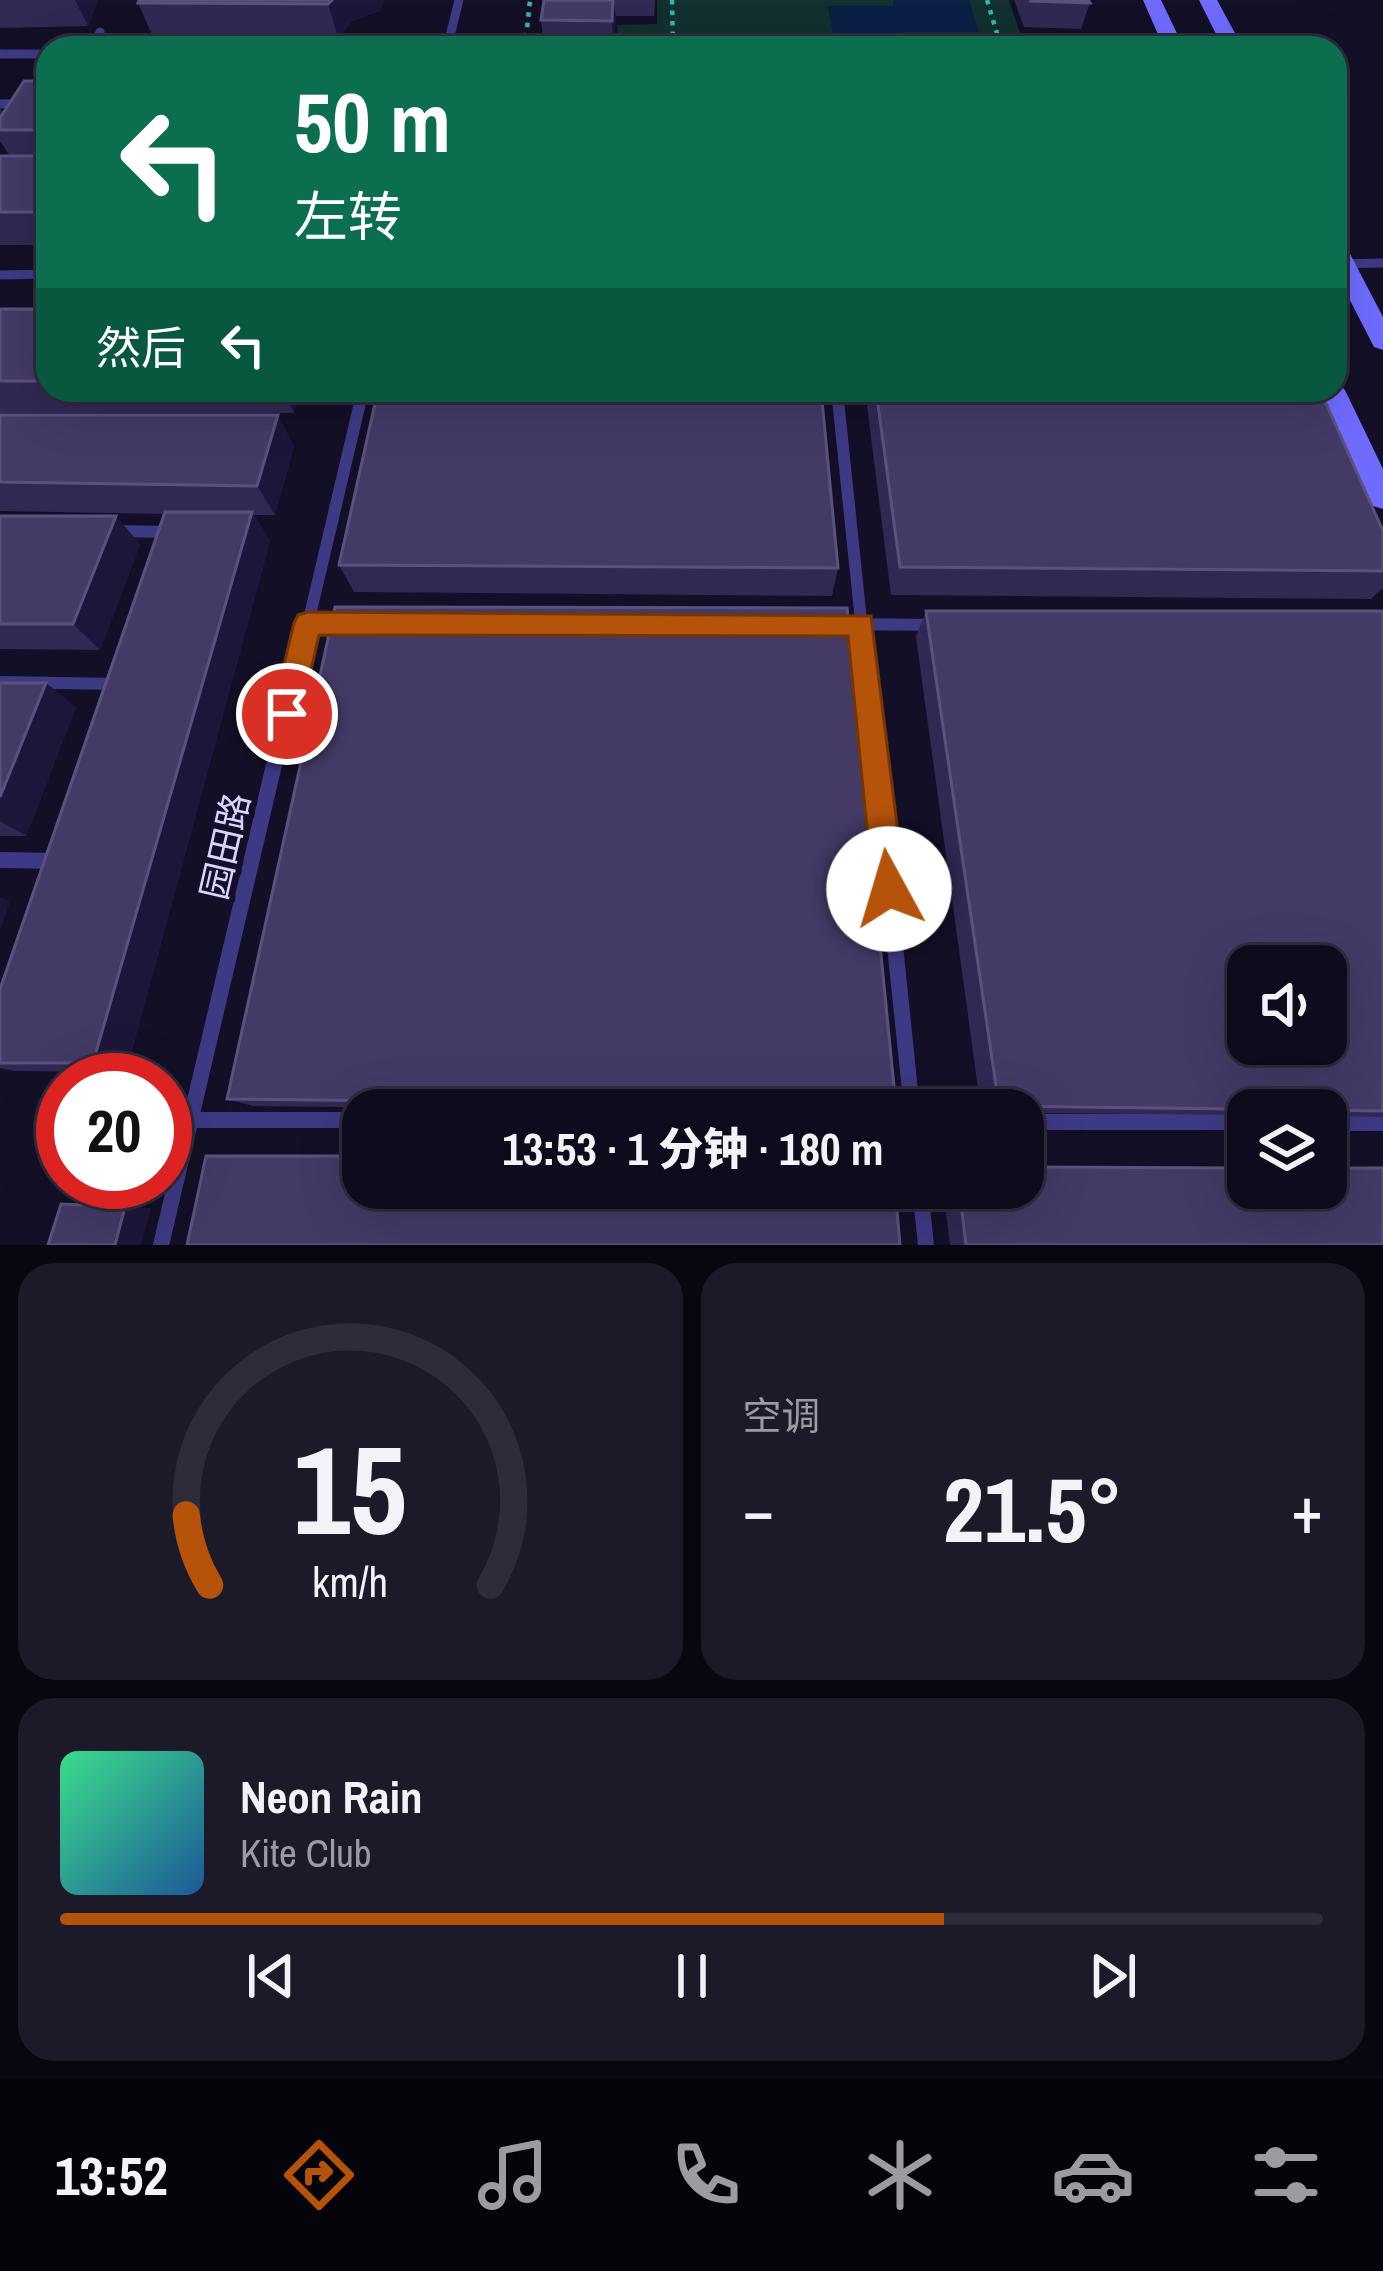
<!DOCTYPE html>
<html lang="zh">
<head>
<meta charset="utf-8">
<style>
  :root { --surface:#0e0b1c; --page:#1c1929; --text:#f1f3f6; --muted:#9b9ba3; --line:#2e2b3b; --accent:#b45309 }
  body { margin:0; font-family:"Archivo Narrow","Noto Sans SC",sans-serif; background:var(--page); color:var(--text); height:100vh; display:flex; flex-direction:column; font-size:45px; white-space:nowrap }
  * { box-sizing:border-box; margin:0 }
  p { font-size:39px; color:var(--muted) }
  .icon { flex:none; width:66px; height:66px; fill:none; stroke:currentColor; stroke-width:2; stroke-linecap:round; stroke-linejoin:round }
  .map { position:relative; height:1245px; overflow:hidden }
  .side { display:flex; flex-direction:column; gap:18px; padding:18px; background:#08060f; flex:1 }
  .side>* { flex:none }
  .hud { position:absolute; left:36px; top:36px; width:1311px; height:366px; border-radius:36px; box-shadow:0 12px 48px #0002,0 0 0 3px var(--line); background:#0b6e4f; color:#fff; overflow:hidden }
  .buttons { position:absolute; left:1227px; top:945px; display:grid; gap:24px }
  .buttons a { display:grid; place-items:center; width:120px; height:120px; border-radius:24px; background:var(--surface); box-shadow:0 12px 48px #0002,0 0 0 3px var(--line); font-size:60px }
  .speed { position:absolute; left:36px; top:1053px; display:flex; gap:24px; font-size:60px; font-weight:700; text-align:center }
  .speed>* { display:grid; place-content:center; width:156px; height:156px; border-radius:50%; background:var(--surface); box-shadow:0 12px 48px #0002,0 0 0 3px var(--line); line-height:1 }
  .speed .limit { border:18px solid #d22; background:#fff; color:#111 }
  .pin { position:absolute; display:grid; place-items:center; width:102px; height:102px; color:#fff; margin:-51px; border:6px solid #fff; border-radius:50%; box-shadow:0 3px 12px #0007 }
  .me { position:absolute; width:132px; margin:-66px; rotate:354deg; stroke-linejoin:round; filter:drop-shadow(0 0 9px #0008) }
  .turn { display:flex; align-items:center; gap:42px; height:252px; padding:0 60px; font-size:54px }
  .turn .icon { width:156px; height:156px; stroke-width:2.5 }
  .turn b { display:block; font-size:84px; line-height:102px }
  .then { display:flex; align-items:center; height:114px; padding:0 60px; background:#0003; gap:24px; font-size:45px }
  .big { font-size:90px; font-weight:800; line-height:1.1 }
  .side .tile { flex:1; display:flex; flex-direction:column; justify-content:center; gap:18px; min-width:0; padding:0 42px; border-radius:36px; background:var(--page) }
  .side .dial { align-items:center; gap:0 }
  .dial svg { height:312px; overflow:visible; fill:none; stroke:var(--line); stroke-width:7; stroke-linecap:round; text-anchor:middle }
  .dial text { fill:var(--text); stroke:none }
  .song { display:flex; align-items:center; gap:36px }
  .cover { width:144px; height:144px; border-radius:18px; background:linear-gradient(135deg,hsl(150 70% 55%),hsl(210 70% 35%)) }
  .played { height:12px; border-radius:6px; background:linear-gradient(90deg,var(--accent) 70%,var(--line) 70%) }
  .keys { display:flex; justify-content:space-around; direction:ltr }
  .heat { display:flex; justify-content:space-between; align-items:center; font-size:66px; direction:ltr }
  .side .tiles { flex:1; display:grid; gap:18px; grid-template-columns:1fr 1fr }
  .tile:last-child { grid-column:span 2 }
  .trip { position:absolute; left:342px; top:1089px; width:702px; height:120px; border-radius:36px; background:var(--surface); box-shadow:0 12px 48px #0002,0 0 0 3px var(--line); font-weight:800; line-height:120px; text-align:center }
  .tab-bar { display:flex; height:192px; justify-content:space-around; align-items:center; background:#06040b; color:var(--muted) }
  .tab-bar .icon { width:84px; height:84px }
  .tab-bar .selected { color:var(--accent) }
  .tab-bar b { font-size:54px; color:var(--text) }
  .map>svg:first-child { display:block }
</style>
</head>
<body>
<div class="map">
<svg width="1383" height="1245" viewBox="0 0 1383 1245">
  <rect width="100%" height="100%" fill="#130f26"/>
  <polygon fill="#12302f" points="657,0 1009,0 1025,48 619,48 617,25 657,24"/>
  <polygon fill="#0a1f44" points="893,0 969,0 979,32 903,32 905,46 835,46 828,6 893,6"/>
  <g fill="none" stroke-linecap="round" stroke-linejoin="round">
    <g stroke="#2fb8b0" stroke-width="4.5" stroke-dasharray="4.5 6" stroke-linecap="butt">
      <polyline points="672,0 673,48"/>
      <polyline points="987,0 999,40"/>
      <polyline points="525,48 530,0"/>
      <polyline points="943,48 940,40 1143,40"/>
    </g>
    <g stroke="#3d3a85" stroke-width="9">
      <polyline points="92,48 100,32"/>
      <polyline points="447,48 459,0"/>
      <polyline points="0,54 48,54"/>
      <polyline points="0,104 48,103"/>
      <polyline points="1335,264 1383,263"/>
      <polyline points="0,275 48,274"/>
    </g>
    <g stroke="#3d3a85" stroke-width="12">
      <polyline points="837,390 871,717"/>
      <polyline points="115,531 170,532"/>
      <polyline points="308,623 345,624"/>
      <polyline points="835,624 939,625"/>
      <polyline points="0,682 121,684"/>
      <polyline points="286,717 363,390"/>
    </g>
    <g stroke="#3d3a85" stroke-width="16">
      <polyline points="871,714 912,1110"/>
      <polyline points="0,860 59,861"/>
      <polyline points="190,1120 363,1120"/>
      <polyline points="1023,1122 1248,1122"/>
      <polyline points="1326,1123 1383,1123"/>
      <polyline points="920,1188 926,1245"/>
      <polyline points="161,1245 286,714"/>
    </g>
    <g fill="#6f6bff" fill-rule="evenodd">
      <polygon points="1143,0 1161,0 1184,48 1164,48"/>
      <polygon points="1199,0 1217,0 1243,48 1223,48"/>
      <polygon points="1335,240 1347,248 1383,317 1383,350 1374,347 1335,271"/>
      <polygon points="1335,381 1345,390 1383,469 1383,509 1373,506 1319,390 1335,390"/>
    </g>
  </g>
  <g fill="#312854">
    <polygon points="0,0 98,0 88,26 0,28"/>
    <polygon points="384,0 379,11 352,21 338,38 153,37 138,3"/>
    <polygon points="544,0 655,0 654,16 616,16 614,39 609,47 544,46 541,20"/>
    <polygon points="1014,0 1088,0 1090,3 1081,29 1024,27"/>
    <polygon points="48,81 48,245 0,245 0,156 10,156 0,141 0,108 3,113"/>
    <polygon points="0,309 48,309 48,390 300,390 294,413 0,413"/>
    <polygon points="865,390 1320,390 1383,571 1383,588 1371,599 891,595"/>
    <polygon points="0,415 294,446 275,515 254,515 270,541 126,1072 14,1071 0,1068 0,989 164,514 0,511"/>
    <polygon points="0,516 140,544 100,650 0,649"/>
    <polygon points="339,565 838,568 832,596 354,592"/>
    <polygon points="926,611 1383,611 1383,1117 1326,1116 1326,1110 1248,1110 1248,1115 1023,1113 1023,1110 981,1110 916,637"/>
    <polygon points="0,683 76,707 26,836 0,836"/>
    <polygon points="227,1099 896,1107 890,1110 610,1110 253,1106"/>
    <polygon points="943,1188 1023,1188 1383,1245 950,1245"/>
  </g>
  <g fill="#1d163a">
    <polygon points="75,0 98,0 88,26"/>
    <polygon points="332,0 384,0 379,11 352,21 338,38 328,4"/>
    <polygon points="613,0 616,16 613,47 612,21"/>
    <polygon points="282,390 300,390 294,413"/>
    <polygon points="278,415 294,446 275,515 257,486"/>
    <polygon points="252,512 270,541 126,1072 93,1063"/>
    <polygon points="116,516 140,544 100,650 73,624"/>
    <polygon points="46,683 76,707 26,836 0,821 0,797"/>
    <polygon points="0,897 10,902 0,931"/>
    <polygon points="125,1207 151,1208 141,1245 115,1245"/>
  </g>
  <g fill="#433a66" stroke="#5a527e" stroke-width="3" fill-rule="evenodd">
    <polygon points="139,0 332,0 328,4 138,3"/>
    <polygon points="544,0 613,0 612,21 541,20"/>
    <polygon points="1031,0 1088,0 1090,3 1031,1"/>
    <polygon points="609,39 1153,43 1155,48 609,48"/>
    <polygon points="24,81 48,81 48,130 0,130 0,118"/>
    <rect x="0" y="156" width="48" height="56"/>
    <rect x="0" y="309" width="48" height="72"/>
    <polygon points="378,390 821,390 838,568 339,565"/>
    <polygon points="876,390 1320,390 1383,531 1383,571 900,567"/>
    <polygon points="0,415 278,415 257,486 0,482"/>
    <polygon points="165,512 252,512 93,1063 0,1063 0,989"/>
    <polygon points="0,516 116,516 73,624 0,624"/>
    <polygon points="335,607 847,608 896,1107 227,1099"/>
    <path d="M926 611H1383V1111L999 1106ZM1248 966H1326V1044H1248Z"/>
    <polygon points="0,683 46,683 0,797"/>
    <polygon points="206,1156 363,1156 363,1188 895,1188 900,1245 187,1245"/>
    <polygon points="1023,1167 1248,1168 1248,1188 1326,1188 1326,1168 1383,1168 1383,1245 966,1245 959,1188 1023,1188"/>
    <polygon points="61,1204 125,1207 115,1245 48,1245"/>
  </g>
  <polygon fill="#b45309" stroke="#753606" stroke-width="3" points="308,612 871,616 905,889 900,900 889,905 878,900 873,889 848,636 319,635 301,714 297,723 287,727 277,723 272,714 294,623 298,615"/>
  <g text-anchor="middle" stroke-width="12" stroke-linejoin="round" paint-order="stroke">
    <g font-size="36" fill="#d9d4ff" stroke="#130f26">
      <text transform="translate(225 846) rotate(-77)" y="13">园田路</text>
    </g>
  </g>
</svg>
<div class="buttons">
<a><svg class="icon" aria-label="sound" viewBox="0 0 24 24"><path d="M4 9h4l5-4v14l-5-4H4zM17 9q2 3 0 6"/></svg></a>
<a><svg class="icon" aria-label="layers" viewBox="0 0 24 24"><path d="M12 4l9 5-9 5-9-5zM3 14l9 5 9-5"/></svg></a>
</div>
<div class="speed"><div class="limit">20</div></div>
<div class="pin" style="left:287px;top:714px;background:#d93025"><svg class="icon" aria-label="arrive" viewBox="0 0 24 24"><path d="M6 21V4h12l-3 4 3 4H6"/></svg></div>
<svg class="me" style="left:889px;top:889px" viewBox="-20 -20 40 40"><circle r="19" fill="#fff"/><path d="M0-13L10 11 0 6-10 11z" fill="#b45309"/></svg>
<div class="trip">13:53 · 1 分钟 · 180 m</div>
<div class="hud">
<div class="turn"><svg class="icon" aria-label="left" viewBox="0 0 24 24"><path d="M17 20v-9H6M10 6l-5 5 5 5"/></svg><div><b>50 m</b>左转</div></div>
<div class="then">然后<svg class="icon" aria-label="left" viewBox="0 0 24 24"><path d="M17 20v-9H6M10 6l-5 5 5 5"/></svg></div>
</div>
</div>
<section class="side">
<div class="tiles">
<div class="tile dial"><svg viewBox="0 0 100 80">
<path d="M14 69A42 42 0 1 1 86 69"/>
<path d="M14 69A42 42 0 0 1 8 51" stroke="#b45309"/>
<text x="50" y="56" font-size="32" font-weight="700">15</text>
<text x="50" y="72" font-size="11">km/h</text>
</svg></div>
<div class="tile"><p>空调</p>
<div class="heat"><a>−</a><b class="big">21.5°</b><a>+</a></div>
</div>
<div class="tile">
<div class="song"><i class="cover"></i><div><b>Neon Rain</b><p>Kite Club</p></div></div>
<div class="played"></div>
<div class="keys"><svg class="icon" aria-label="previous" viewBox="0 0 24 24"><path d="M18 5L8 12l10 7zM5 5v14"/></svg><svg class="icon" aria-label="pause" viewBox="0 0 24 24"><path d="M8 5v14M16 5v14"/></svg><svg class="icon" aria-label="next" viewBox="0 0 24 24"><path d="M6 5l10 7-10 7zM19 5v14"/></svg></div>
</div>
</div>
</section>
<nav class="tab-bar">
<b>13:52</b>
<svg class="icon selected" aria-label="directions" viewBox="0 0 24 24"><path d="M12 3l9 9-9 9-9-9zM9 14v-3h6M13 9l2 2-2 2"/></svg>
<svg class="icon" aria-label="music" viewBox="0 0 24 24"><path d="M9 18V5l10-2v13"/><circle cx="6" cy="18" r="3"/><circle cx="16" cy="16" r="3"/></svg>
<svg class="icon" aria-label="phone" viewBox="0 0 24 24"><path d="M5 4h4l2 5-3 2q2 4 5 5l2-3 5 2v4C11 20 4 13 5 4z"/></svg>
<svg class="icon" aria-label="climate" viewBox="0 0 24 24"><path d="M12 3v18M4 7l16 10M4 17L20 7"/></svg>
<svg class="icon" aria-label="car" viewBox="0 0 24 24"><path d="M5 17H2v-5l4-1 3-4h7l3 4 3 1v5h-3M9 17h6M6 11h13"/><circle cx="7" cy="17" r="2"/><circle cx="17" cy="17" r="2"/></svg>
<svg class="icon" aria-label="filters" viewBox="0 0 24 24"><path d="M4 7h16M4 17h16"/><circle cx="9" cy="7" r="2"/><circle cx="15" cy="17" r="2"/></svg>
</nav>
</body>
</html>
